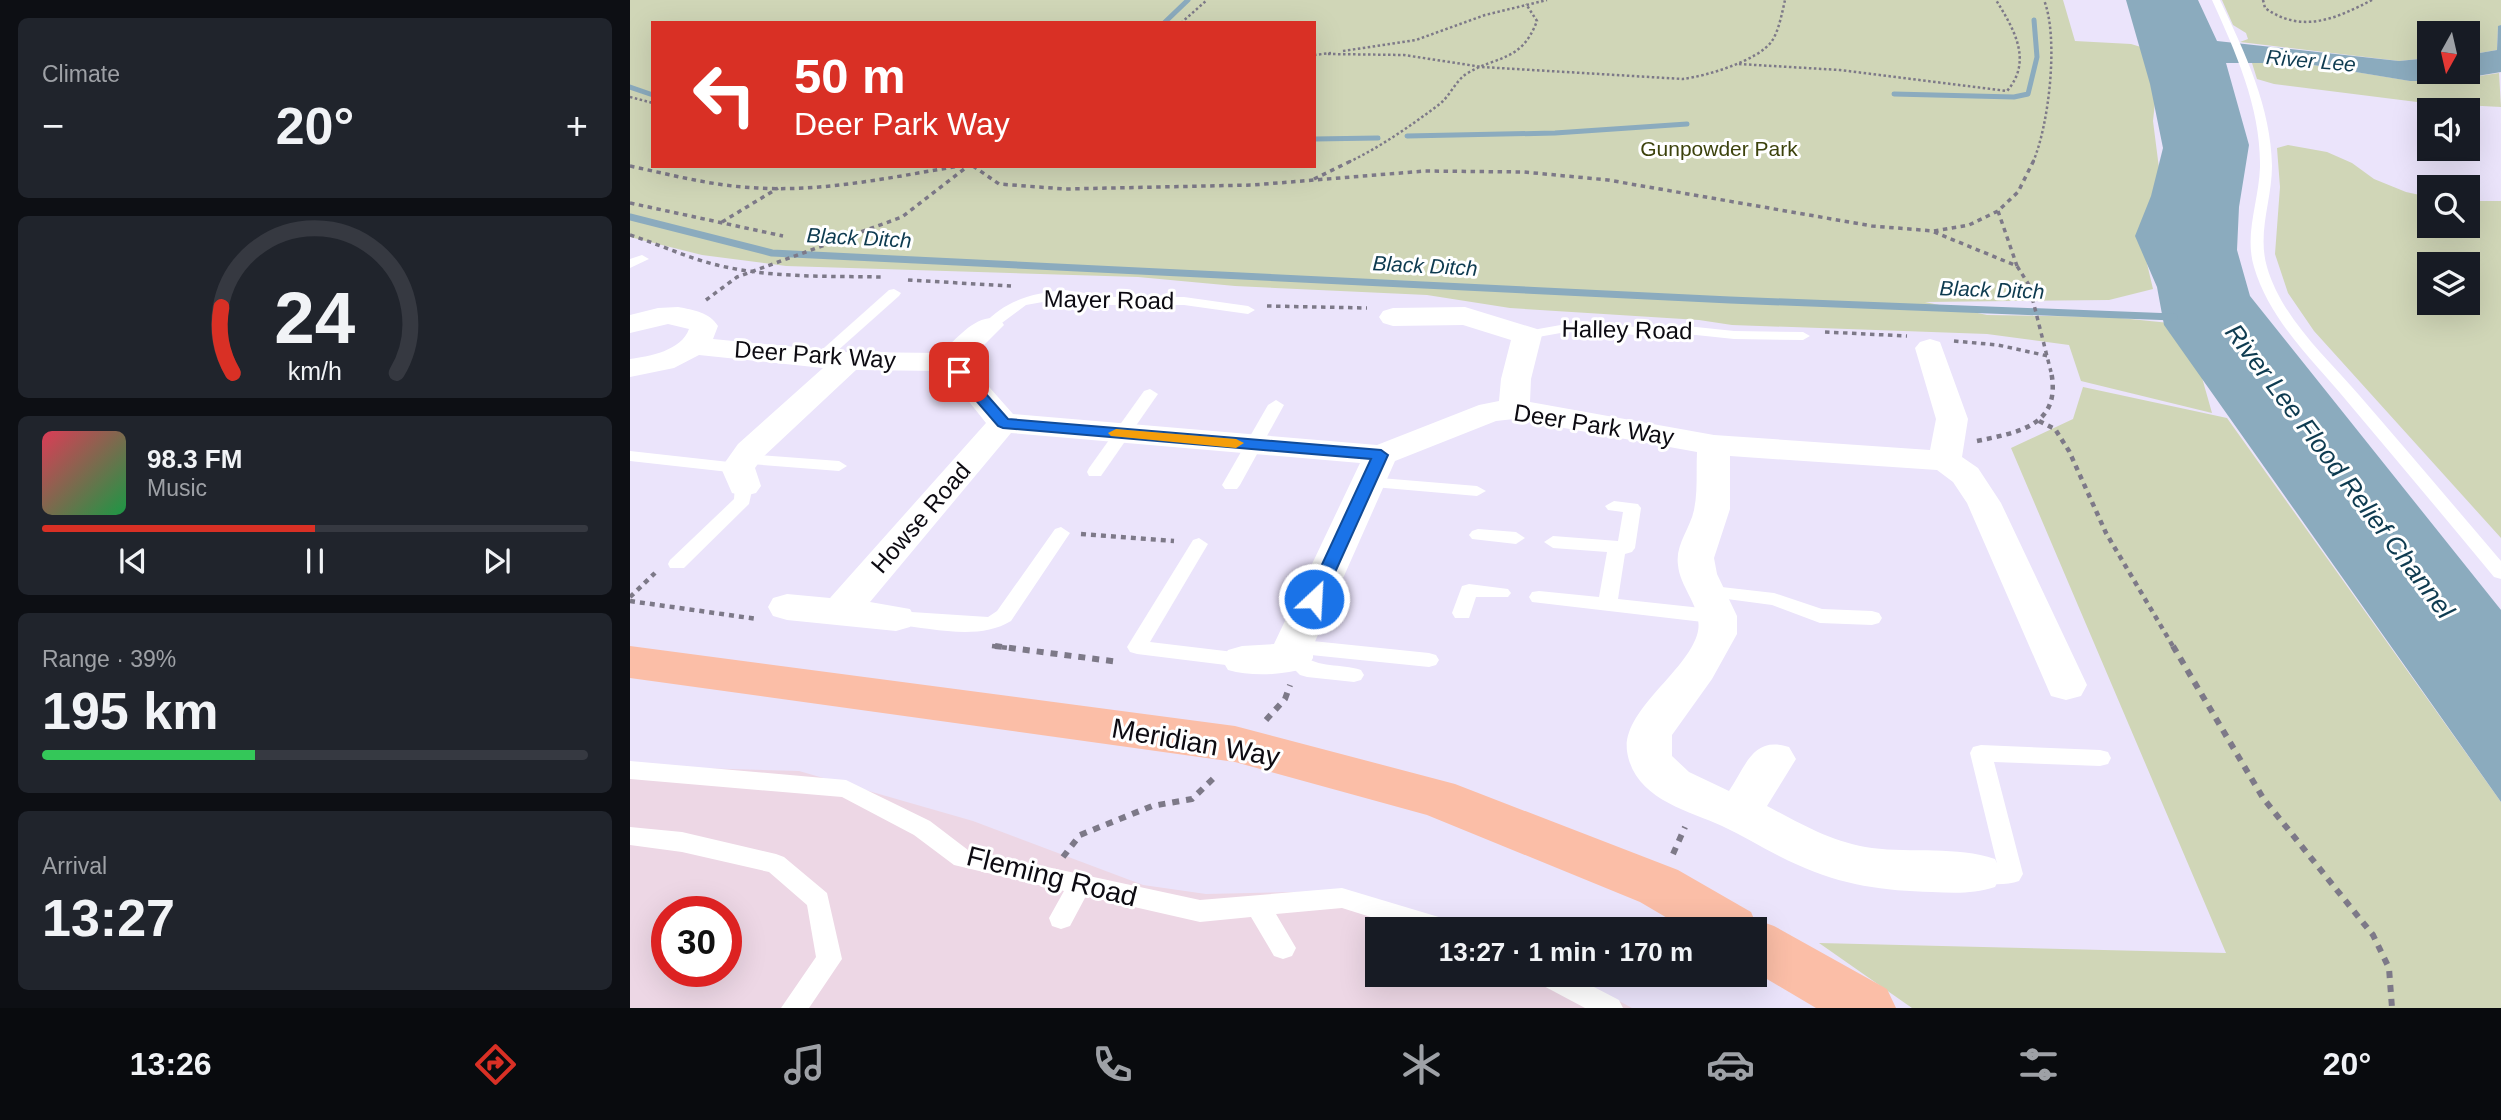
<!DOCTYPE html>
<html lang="en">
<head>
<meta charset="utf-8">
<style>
  :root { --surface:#171b24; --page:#20242c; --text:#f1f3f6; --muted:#9ea1a6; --line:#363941; --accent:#d93025 }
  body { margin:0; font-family:Arial,sans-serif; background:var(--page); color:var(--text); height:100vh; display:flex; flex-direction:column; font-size:26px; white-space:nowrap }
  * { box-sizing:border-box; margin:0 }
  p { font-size:23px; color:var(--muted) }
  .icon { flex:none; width:38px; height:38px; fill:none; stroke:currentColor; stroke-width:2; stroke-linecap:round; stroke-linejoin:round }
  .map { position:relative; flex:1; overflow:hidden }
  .details { display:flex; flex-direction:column; gap:18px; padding:18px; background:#0d0f14; width:630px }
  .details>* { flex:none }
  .top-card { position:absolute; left:21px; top:21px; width:665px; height:147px; border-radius:0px; box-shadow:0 7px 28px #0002; background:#d93025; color:#fff; overflow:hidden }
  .needle { width:46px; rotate:188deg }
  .buttons { position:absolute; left:1787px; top:21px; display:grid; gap:14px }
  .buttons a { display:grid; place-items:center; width:63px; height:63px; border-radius:0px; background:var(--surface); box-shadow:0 7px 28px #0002; font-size:35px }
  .speed { position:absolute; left:21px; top:896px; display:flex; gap:14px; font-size:35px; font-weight:700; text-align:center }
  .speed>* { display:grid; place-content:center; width:91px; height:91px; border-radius:50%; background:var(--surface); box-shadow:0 7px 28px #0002; line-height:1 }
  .speed .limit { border:10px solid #d22; background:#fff; color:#111 }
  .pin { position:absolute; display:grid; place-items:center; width:60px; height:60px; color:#fff; margin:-30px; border-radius:14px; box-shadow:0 4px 10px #0006 }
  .me { position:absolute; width:77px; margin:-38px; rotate:25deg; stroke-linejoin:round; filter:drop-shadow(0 0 5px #0008) }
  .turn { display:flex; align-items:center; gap:24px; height:147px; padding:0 28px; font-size:32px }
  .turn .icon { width:91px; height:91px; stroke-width:2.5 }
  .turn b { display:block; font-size:49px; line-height:60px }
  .big { font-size:52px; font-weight:700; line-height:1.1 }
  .details .card { flex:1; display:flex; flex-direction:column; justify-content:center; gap:10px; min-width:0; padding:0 24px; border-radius:10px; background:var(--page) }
  .details .dial { align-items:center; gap:0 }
  .dial svg { height:182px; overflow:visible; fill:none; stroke:var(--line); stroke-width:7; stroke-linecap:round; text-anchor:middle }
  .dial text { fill:var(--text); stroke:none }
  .song { display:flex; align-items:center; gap:21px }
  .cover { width:84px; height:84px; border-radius:10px; background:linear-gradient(135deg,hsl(350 70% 55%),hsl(140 70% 35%)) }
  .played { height:7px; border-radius:4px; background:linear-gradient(90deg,var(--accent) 50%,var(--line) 50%) }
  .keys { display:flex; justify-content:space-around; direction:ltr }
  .heat { display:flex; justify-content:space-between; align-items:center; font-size:38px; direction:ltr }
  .charge { height:10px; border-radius:5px; background:linear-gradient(90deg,#34c759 39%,var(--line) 0) }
  .trip { position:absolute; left:735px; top:917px; width:402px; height:70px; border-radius:0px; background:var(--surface); box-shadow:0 7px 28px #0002; font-weight:700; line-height:70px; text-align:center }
  .tabs { display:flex; height:112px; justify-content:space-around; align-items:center; background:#090b0e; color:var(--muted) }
  .tabs .icon { width:49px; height:49px }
  .tabs .selected { color:var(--accent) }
  .tabs b { font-size:32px; color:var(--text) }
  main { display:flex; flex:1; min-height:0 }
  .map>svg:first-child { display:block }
</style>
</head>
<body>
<main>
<section class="details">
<div class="card"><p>Climate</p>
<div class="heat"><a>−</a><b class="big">20°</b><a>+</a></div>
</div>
<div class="card dial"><svg viewBox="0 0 100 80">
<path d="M14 69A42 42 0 1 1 86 69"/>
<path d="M14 69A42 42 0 0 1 9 40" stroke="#d93025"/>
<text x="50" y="56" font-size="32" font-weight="700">24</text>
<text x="50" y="72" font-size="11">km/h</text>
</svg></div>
<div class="card">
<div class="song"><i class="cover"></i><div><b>98.3 FM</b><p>Music</p></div></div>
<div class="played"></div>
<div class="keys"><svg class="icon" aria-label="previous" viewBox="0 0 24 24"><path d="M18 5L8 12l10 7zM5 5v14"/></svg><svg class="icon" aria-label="pause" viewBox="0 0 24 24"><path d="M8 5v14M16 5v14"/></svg><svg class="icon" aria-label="next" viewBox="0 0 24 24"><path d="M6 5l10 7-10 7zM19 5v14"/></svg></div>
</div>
<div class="card"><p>Range · 39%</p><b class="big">195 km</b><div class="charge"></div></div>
<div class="card"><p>Arrival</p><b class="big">13:27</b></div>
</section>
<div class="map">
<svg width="1871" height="1008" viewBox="0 0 1871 1008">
  <rect width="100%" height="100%" fill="#ebe4fb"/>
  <path fill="#edd7e5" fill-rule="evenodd" d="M0 766 169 771 343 821 513 885 576 894 710 891 824 929H747V975H941L1002 1008H0ZM37 912H96V971H37Z"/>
  <g fill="#d0d6b7" fill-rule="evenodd">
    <path d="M0 0H1433L1445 41 1501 44 1521 50 1525 102 1523 121 1530 176 1511 238 1523 289 1479 300 1295 302 1357 315 1481 317 1549 324 1565 353 1582 413 1451 381 1439 345 1357 334 1102 325 1069 320 880 308 797 295 605 286 508 277 156 266 72 255 0 237ZM23 23H684V166H23Z"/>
    <polygon points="1592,0 1871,0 1871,25 1868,27 1867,50 1838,55 1838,33 1799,33 1799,58 1769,61 1610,42 1618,39 1616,33 1603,25"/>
    <polygon points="1622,63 1671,63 1781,81 1817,81 1869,73 1871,107 1795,103 1644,84 1627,79"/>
    <path d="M1658 145 1697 152 1722 163 1744 179 1776 192 1799 197V226H1838V201H1871V538L1684 331 1658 293 1645 254 1650 187 1647 148ZM1799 264H1838V303H1799Z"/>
    <polygon points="1453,387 1597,418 1871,802 1871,1008 1282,1008 1189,943 1596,953 1381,448 1443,419"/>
  </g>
  <polygon fill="#8babbe" points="1496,0 1568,0 1587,41 1769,61 1799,58 1799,72 1838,72 1838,55 1867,50 1868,26 1871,25 1871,72 1817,81 1780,81 1671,63 1596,63 1619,145 1609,207 1607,250 1620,296 1871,610 1871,802 1534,325 1527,287 1505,236 1521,196 1533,148 1520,84"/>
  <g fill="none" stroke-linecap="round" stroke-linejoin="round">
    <g stroke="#8babbe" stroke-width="5">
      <polyline points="534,23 558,0"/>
      <polyline points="0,87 23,95"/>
      <polyline points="1264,94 1384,97 1398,94 1407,57 1404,20"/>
      <polyline points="777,136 925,133 1057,124"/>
      <polyline points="684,139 748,138"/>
    </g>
    <polyline stroke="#8babbe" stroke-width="7" points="0,217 142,253 1100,300 1544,317"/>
    <g stroke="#7d7988" stroke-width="2.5" stroke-dasharray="2.5 2.5" stroke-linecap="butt">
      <path d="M1633 0 1635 8C1672 34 1705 19 1742 0"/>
      <polyline points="551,23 577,0"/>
      <polyline points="713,51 786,40 855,15 917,0"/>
      <path d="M698 54 774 55 852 67 1053 79C1076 76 1128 61 1142 41 1149 30 1152 13 1155 0"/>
      <polyline points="684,55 701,53"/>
      <path d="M1109 64 1210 70 1377 91C1403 61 1384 29 1366 0"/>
      <polyline points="0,97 23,103"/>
      <path d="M719 162C752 146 782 125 811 103 820 95 826 81 836 74 867 55 891 63 907 21L896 4"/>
      <path d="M1403 162C1419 125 1429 38 1414 0"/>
    </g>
    <g stroke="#7d7988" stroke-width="3.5" stroke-dasharray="4.5 4.5" stroke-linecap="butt">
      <path d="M0 166C42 175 83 186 127 188 194 192 263 177 329 166"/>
      <polyline points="343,166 369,184 435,189 623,185 795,171 894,172 978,180 1242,226 1304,231 1339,225 1368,211 1388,192 1404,160"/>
      <polyline points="684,179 723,160"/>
      <polyline points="0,203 153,236"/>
      <polyline points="1368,211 1387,266"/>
      <polyline points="92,222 148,188"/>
      <polyline points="1304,232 1387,266 1399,285 1421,372"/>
      <path d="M0 235C31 245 60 259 91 266 144 278 199 276 252 277"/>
      <polyline points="278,280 381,286"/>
      <polyline points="76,300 107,277 272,217 338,166"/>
      <polyline points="637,306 737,308"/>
      <polyline points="1195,332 1277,336"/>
      <polyline points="1324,341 1368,345 1418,356"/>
    </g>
    <g stroke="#7d7988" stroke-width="4.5" stroke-dasharray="5 5" stroke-linecap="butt">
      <polyline points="1409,421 1425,429 1439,451 1476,533 1544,648"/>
      <path d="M1347 441C1389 432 1432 426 1421 371"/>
      <polyline points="451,534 544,541"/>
      <polyline points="0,597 25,573"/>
      <polyline points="0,601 127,619"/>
      <polyline points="362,646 379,648"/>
    </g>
    <g stroke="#7d7988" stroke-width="6" stroke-dasharray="7 7" stroke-linecap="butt">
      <polyline points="365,646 489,662"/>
      <polyline points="1543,646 1633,798 1743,935 1759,968 1762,1008"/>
      <polyline points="636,720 655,699 660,685"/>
      <polyline points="1043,854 1055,827"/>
      <polyline points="433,857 450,835 522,806 562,799 587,775"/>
    </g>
    <g fill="#fff" fill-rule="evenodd">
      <path d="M1582 0H1590C1615 53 1641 107 1642 166 1642 200 1627 233 1637 267 1652 318 1695 356 1729 395 1777 450 1824 506 1871 561V579L1864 577C1817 520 1769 463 1721 406 1686 363 1640 322 1624 267 1614 234 1629 201 1630 167 1631 108 1606 53 1582 0Z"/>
      <polygon points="12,255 19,259 0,268 0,259"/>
      <polygon points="264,289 271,293 269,296 196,361 186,361 183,358 186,355 259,290"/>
      <path d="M435 290 481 297H554L618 306 625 310 618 314 554 305H481L435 298 396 305 365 328H355L353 325C375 300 403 293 435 290Z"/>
      <polygon points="953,321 1013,328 1066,327 1104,331 1173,332 1180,336 1173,340 1104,339 1066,335 1013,336 953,329 897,339 890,335 897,331"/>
      <polygon points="520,389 528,394 471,476 459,476 457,472 459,468 514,391"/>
      <polygon points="646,400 654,405 610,485 607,489 595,489 592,485 638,405"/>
      <polygon points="0,451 108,463 116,468 108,473 0,461"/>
      <polygon points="114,454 209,461 217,466 209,471 108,463 106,459"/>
      <polygon points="738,477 847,486 856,491 847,496 732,486 729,482"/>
      <polygon points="114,481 123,486 119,504 54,568 40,568 38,564 40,560 104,499 105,486"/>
      <polygon points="984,501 1008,504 1011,508 1005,548 1002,552 995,554 988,599 1090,610 1097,612 1100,617 1097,622 1090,624 902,602 899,597 902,592 909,591 969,597 977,552 923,548 914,542 923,536 988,541 993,512 978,510 975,506"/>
      <path d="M431 527 440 533 381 621C349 641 302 628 266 625L259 623 256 618 259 613 266 611 358 617 367 611 425 529Z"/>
      <polygon points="848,529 886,532 895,538 886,544 842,539 839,535 842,531"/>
      <polygon points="569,538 578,544 520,642 612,653 619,655 622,660 619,665 612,667 507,654 500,652 497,647 563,540"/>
      <polygon points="839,584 878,589 881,593 878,597 846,597 839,618 825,618 822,613 832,586"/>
      <polygon points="1074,585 1144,593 1192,609 1242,611 1249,613 1252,618 1249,623 1242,625 1190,623 1142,605 1067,595 1065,591 1067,587"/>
      <path d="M663 639 799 653 806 655 809 660 806 665 799 667 671 654C689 669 710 663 731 670L734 675 731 680 724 682 677 677 670 675 653 658 659 652 653 646 656 641Z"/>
      <path d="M1351 745 1470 750 1478 752 1481 758 1478 764 1470 766 1364 762 1393 874 1389 881C1375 886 1354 885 1340 880L1336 873 1340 866 1348 863 1367 864 1340 753 1343 747Z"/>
      <polygon points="0,761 216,780 300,821 338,850 570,900 712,888 822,921 825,929 779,929 712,908 646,914 666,948 662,956 653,959 644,956 621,917 570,922 456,896 440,926 431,929 422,926 419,918 434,891 324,865 284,835 212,797 0,779"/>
      <polygon points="0,827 52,832 146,854 154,857 197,893 212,959 179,1008 151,1008 186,957 177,905 139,872 52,852 0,845"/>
      <polygon points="904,975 941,975 989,1000 993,1008 955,1008 908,983"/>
    </g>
    <path fill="#fff" fill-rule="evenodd" d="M48 307C64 310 79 312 88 326L83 339 218 352 311 353C328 338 346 313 370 319L374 325 337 362 383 414 747 445 849 405 869 401 871 379 881 340 833 325 763 326 753 323 749 317 753 311 763 308 835 307 907 329 912 335 901 379 900 402 1084 435 1300 450 1306 419 1285 348 1290 342 1300 339 1310 342 1338 419 1332 457 1348 468 1371 503 1457 685 1451 696 1436 700 1421 696 1337 503 1323 482 1307 470 1100 456V509L1084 558 1087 574 1107 616V634L1082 679 1042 735V756L1059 772 1099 791C1117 764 1123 736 1159 747L1166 759 1137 806C1171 824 1203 843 1242 848 1282 853 1327 846 1365 859L1372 873 1365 887C1344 894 1324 893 1302 892 1255 891 1211 885 1168 865 1142 854 1118 838 1092 826 1057 810 1004 799 997 751 992 711 1055 673 1067 635 1075 610 1050 589 1048 565 1045 545 1060 529 1064 510 1068 491 1066 471 1067 452L884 419 866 421 765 461 683 646V658L677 668C653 675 622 677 598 670L592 660 598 650 612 646 644 644 730 463 381 433 240 602 280 609 285 618 280 627 266 631 157 620 143 616 138 607 143 598 157 594 200 598 356 423 329 389 311 371 226 370 132 458 125 468 131 486 126 493 114 496 102 493 91 468 108 444 193 368 69 355 44 368 0 377V359C20 356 51 351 59 329L38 324 0 333V315L28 308Z"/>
    <polygon fill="#fbbea7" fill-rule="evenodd" points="0,646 605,726 825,784 1048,870 1121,912 1124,919 1144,926 1257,989 1266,1008 1186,1008 1125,972 1125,929 1056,929 1010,902 797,815 605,762 0,678"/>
  </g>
  <polygon fill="#1a73e8" stroke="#114b97" stroke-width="2" points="329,368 334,369 378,419 751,450 758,455 693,599 684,605 676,599 741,459 373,428 368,426 324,375 322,372"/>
  <polygon fill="#f59e0b" points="486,429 606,439 614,443 606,448 481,436 478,433"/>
  <g text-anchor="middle" stroke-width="6" stroke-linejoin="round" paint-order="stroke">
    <g font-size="21" font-style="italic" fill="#0e3b50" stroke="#fff">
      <text transform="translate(1681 61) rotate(5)" y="7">River Lee</text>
      <text transform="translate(229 238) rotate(3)" y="7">Black Ditch</text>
      <text transform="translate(795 266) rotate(3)" y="7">Black Ditch</text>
      <text transform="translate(1362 290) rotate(2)" y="7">Black Ditch</text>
    </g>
    <g font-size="21" fill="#3c420c" stroke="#fff">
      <text x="1089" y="156">Gunpowder Park</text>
    </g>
    <g font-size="24" fill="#0d0b12" stroke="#fff">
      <text transform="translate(479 300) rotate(1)" y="8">Mayer Road</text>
      <text transform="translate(997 330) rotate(1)" y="8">Halley Road</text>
      <text transform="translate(185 355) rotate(4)" y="8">Deer Park Way</text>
      <text transform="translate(964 425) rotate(9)" y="8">Deer Park Way</text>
      <text transform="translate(291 518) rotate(-49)" y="8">Howse Road</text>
    </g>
    <g font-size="26" font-style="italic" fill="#0e3b50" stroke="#fff">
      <text transform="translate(1710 471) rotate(53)" y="9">River Lee Flood Relief Channel</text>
    </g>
    <g font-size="28" fill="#0d0b12" stroke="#fff">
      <text transform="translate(566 742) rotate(10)" y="10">Meridian Way</text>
      <text transform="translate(422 876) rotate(14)" y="10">Fleming Road</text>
    </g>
  </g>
</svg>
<div class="buttons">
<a><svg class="needle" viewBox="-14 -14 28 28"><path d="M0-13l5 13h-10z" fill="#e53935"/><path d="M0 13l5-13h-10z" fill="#9ea1a6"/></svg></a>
<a><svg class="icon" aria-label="sound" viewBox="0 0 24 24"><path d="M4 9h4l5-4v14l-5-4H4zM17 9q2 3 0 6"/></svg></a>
<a><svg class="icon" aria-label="search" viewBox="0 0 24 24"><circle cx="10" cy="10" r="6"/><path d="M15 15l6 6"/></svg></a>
<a><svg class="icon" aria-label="layers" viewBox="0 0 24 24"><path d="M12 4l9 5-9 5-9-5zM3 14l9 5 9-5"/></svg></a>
</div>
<div class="speed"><div class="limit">30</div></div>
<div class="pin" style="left:329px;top:372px;background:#d93025"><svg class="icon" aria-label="arrive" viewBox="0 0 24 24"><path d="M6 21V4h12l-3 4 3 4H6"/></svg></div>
<svg class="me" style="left:684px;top:599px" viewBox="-20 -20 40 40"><circle r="17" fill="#1a73e8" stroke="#fff" stroke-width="3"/><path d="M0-11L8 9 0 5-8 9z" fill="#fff"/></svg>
<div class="trip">13:27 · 1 min · 170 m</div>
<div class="top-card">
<div class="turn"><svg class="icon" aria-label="left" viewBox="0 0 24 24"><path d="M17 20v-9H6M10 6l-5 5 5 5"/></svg><div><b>50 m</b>Deer Park Way</div></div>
</div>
</div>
</main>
<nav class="tabs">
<b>13:26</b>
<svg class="icon selected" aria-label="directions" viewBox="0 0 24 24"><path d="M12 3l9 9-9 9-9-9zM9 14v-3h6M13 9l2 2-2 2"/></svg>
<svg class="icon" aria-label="music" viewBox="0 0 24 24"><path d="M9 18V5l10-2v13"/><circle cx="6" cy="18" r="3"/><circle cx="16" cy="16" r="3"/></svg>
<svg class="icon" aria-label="phone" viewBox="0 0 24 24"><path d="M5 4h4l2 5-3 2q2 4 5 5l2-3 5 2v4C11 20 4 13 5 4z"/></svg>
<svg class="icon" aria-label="climate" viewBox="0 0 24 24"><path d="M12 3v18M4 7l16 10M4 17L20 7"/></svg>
<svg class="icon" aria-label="car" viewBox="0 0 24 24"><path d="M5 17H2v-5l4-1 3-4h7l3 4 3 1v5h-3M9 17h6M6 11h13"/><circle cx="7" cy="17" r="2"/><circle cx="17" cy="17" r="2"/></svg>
<svg class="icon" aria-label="filters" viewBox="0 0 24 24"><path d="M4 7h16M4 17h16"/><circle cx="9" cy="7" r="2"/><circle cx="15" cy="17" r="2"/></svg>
<b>20°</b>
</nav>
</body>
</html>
